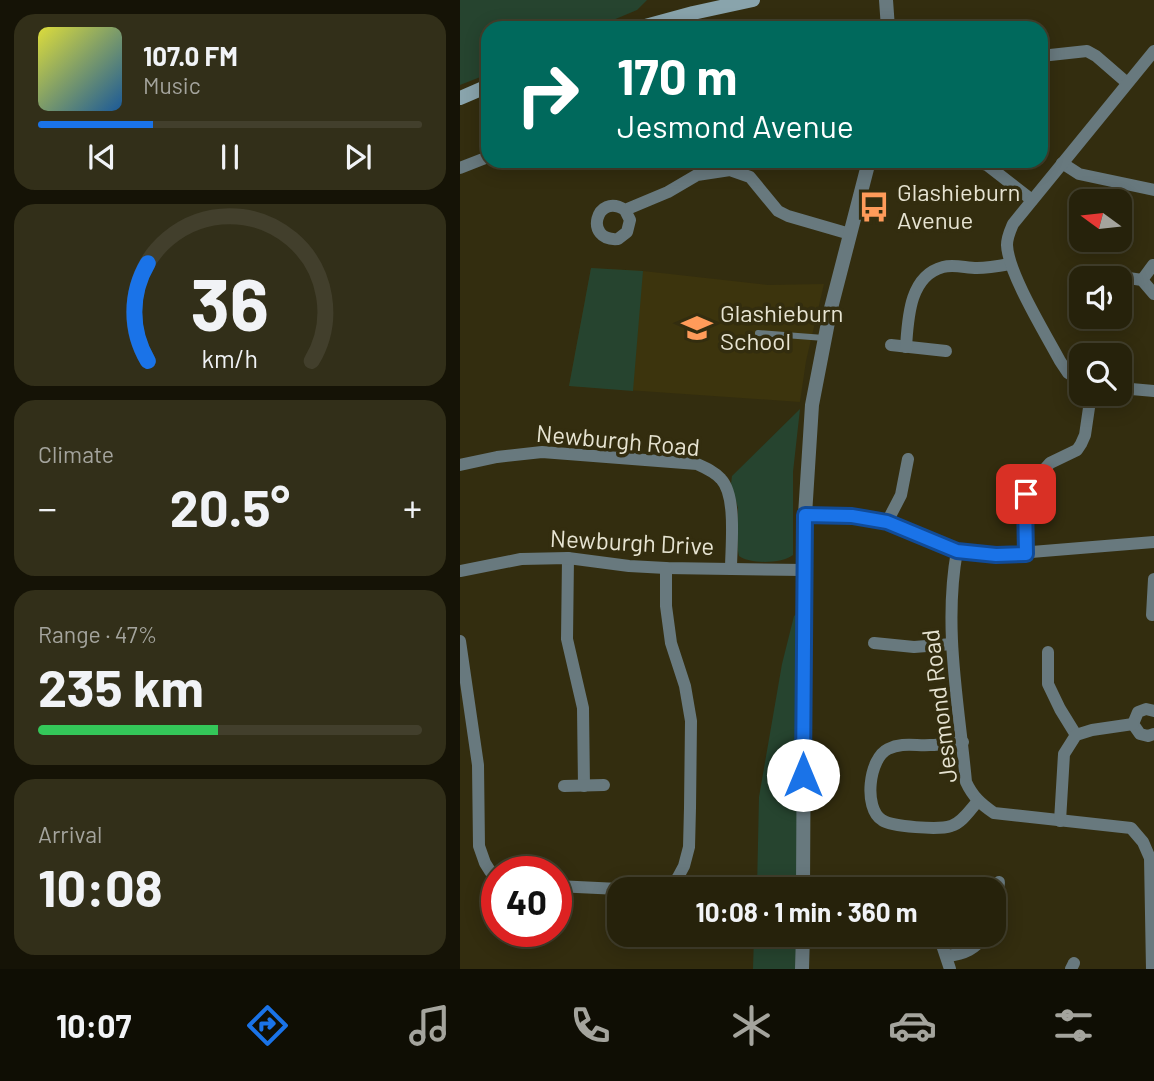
<!DOCTYPE html>
<html lang="en">
<head>
<meta charset="utf-8">
<style>
  :root { --surface:#26220b; --page:#322f19; --text:#f1f3f6; --muted:#a4a49d; --line:#423f2c; --accent:#1a73e8 }
  body { margin:0; font-family:Barlow,sans-serif; background:var(--page); color:var(--text); height:100vh; display:flex; flex-direction:column; font-size:26px; white-space:nowrap }
  * { box-sizing:border-box; margin:0 }
  p { font-size:23px; color:var(--muted) }
  .icon { flex:none; width:38px; height:38px; fill:none; stroke:currentColor; stroke-width:2; stroke-linecap:round; stroke-linejoin:round }
  .map { position:relative; flex:1; overflow:hidden }
  .panel { display:flex; flex-direction:column; gap:14px; padding:14px; background:#151306; width:460px }
  .panel>* { flex:none }
  .guide { position:absolute; left:21px; top:21px; width:567px; height:147px; border-radius:21px; box-shadow:0 4px 18px #0003,0 0 0 2px var(--line); background:#00695c; color:#fff; overflow:hidden }
  .needle { width:46px; rotate:285deg }
  .buttons { position:absolute; left:609px; top:189px; display:grid; gap:14px }
  .buttons a { display:grid; place-items:center; width:63px; height:63px; border-radius:14px; background:var(--surface); box-shadow:0 4px 18px #0003,0 0 0 2px var(--line); font-size:35px }
  .speed { position:absolute; left:21px; top:856px; display:flex; gap:14px; font-size:35px; font-weight:700; text-align:center }
  .speed>* { display:grid; place-content:center; width:91px; height:91px; border-radius:50%; background:var(--surface); box-shadow:0 4px 18px #0003,0 0 0 2px var(--line); line-height:1 }
  .speed .limit { border:10px solid #d22; background:#fff; color:#111 }
  .pin { position:absolute; display:grid; place-items:center; width:60px; height:60px; color:#fff; margin:-30px; border-radius:14px; box-shadow:0 4px 10px #0006 }
  .me { position:absolute; width:77px; margin:-38px; rotate:0deg; stroke-linejoin:round; filter:drop-shadow(0 0 5px #0008) }
  .turn { display:flex; align-items:center; gap:24px; height:147px; padding:0 21px; font-size:32px }
  .turn .icon { width:91px; height:91px; stroke-width:2.5 }
  .turn b { display:block; font-size:49px; line-height:60px }
  .big { font-size:52px; font-weight:700; line-height:1.1 }
  .panel .widget { flex:1; display:flex; flex-direction:column; justify-content:center; gap:10px; min-width:0; padding:0 24px; border-radius:21px; background:var(--page) }
  .panel .dial { align-items:center; gap:0 }
  .dial svg { height:182px; overflow:visible; fill:none; stroke:var(--line); stroke-width:7; stroke-linecap:round; text-anchor:middle }
  .dial text { fill:var(--text); stroke:none }
  .song { display:flex; align-items:center; gap:21px }
  .cover { width:84px; height:84px; border-radius:10px; background:linear-gradient(135deg,hsl(60 70% 55%),hsl(210 70% 35%)) }
  .played { height:7px; border-radius:4px; background:linear-gradient(90deg,var(--accent) 30%,var(--line) 30%) }
  .keys { display:flex; justify-content:space-around; direction:ltr }
  .heat { display:flex; justify-content:space-between; align-items:center; font-size:38px; direction:ltr }
  .charge { height:10px; border-radius:5px; background:linear-gradient(90deg,#34c759 47%,var(--line) 0) }
  .trip { position:absolute; left:147px; top:877px; width:399px; height:70px; border-radius:21px; background:var(--surface); box-shadow:0 4px 18px #0003,0 0 0 2px var(--line); font-weight:700; line-height:70px; text-align:center }
  .dock { display:flex; height:112px; justify-content:space-around; align-items:center; background:#0f0e04; color:var(--muted) }
  .dock .icon { width:49px; height:49px }
  .dock .current { color:var(--accent) }
  .dock b { font-size:32px; color:var(--text) }
  main { display:flex; flex:1; min-height:0 }
  .map>svg:first-child { display:block }
</style>
</head>
<body>
<main>
<section class="panel">
<div class="widget">
<div class="song"><i class="cover"></i><div><b>107.0 FM</b><p>Music</p></div></div>
<div class="played"></div>
<div class="keys"><svg class="icon" aria-label="previous" viewBox="0 0 24 24"><path d="M18 5L8 12l10 7zM5 5v14"/></svg><svg class="icon" aria-label="pause" viewBox="0 0 24 24"><path d="M8 5v14M16 5v14"/></svg><svg class="icon" aria-label="next" viewBox="0 0 24 24"><path d="M6 5l10 7-10 7zM19 5v14"/></svg></div>
</div>
<div class="widget dial"><svg viewBox="0 0 100 80">
<path d="M14 69A42 42 0 1 1 86 69"/>
<path d="M14 69A42 42 0 0 1 14 26" stroke="#1a73e8"/>
<text x="50" y="56" font-size="32" font-weight="700">36</text>
<text x="50" y="72" font-size="11">km/h</text>
</svg></div>
<div class="widget"><p>Climate</p>
<div class="heat"><a>−</a><b class="big">20.5°</b><a>+</a></div>
</div>
<div class="widget"><p>Range · 47%</p><b class="big">235 km</b><div class="charge"></div></div>
<div class="widget"><p>Arrival</p><b class="big">10:08</b></div>
</section>
<div class="map">
<svg width="694" height="969" viewBox="0 0 694 969">
  <rect width="100%" height="100%" fill="#332d0f"/>
  <polygon fill="#3c340d" points="131,268 183,271 308,285 364,284 346,361 340,402 109,386"/>
  <g fill="#26442f">
    <polygon points="0,0 187,0 177,10 134,28 28,28 28,74 0,85"/>
    <polygon points="131,268 183,271 173,391 109,386"/>
    <path d="M340 409 333 472V555C322 564 289 564 279 556L278 551V508L271 484 272 476Z"/>
    <polygon points="338,613 337,889 297,889 299,797 322,664 334,616"/>
    <polygon points="294,935 337,935 338,969 293,969"/>
  </g>
  <g fill="none" stroke-linecap="round" stroke-linejoin="round">
    <polyline stroke="#68797e" stroke-width="6" points="298,333 364,338"/>
    <g stroke="#68797e" stroke-width="12">
      <polyline points="581,56 627,51 636,56 666,82"/>
      <polyline points="509,161 527,165 572,200"/>
      <polyline points="602,163 619,174 694,190"/>
      <polyline points="0,168 28,157"/>
      <path d="M165 210 170 220 167 232 158 239C123 242 136 191 165 210L208 192 237 175 270 170 290 177 318 211 328 216 390 234"/>
      <polyline points="648,275 682,280 694,294"/>
      <polyline points="682,280 693,265"/>
      <polyline points="431,345 486,351"/>
      <path d="M446 347C448 319 449 276 483 267 494 264 506 268 517 268 528 268 539 266 550 264"/>
      <path d="M621 381 608 373 600 361C585 333 548 273 547 245 547 237 550 231 553 224L694 51"/>
      <polyline points="660,388 694,391"/>
      <path d="M0 465 37 457 82 452 237 464C246 468 255 472 261 479 277 496 271 546 271 569"/>
      <polyline points="345,515 392,516 427,522 497,551 536,555 694,542"/>
      <polyline points="427,522 441,495 448,459"/>
      <path d="M497 551C483 628 499 705 506 782 513 797 521 804 534 813L671 828 683 842 690 858 692 969"/>
      <polyline points="566,554 565,501 569,487 590,463 617,450 621,444 625,435 631,394"/>
      <polyline points="108,558 107,639 123,708 124,786"/>
      <polyline points="0,571 61,559 108,558 169,566 206,568 344,570"/>
      <polyline points="692,615 694,579"/>
      <polyline points="0,641 18,765 19,846 25,863 30,871 37,875"/>
      <polyline points="414,643 454,647 492,644"/>
      <polyline points="588,652 588,684 600,709 616,735"/>
      <polyline points="694,711 686,709 678,712 673,724 680,734 688,736 694,734"/>
      <path d="M503 742C492 743 481 745 470 745 456 746 442 742 428 749 409 758 403 808 422 820 432 827 479 830 491 826 502 823 510 810 518 801"/>
      <polyline points="104,786 144,785"/>
      <polyline points="600,821 604,754 616,735 632,730 673,724"/>
      <polyline points="96,886 159,889"/>
      <polyline points="197,889 217,879 224,866 229,847 230,808 231,721 225,686 211,643 206,606 206,568"/>
      <polyline points="534,924 539,882"/>
      <polyline points="473,934 481,942 490,969"/>
      <path d="M487 956C505 954 515 949 527 934"/>
      <polyline points="611,969 614,963"/>
    </g>
    <g stroke="#68797e" stroke-width="14">
      <polyline points="426,0 428,28"/>
      <polyline points="343,889 345,515 352,405 370,312 409,161"/>
      <polyline points="342,969 343,934"/>
    </g>
    <g stroke="#89a4ac" stroke-width="14">
      <polyline points="178,28 233,13 293,0"/>
      <polyline points="0,98 28,86"/>
    </g>
  </g>
  <g fill="none" stroke-linecap="round" stroke-linejoin="round">
    <g stroke="#114b97" stroke-width="18">
      <polyline id="route" points="343,775 345,515 392,516 427,522 497,551 536,555 566,554 565,501 566,494"/>
    </g>
    <use href="#route" stroke="#1a73e8" stroke-width="12"/>
  </g>
  <defs>
    <g id="bus-bare" transform="scale(2.415)"><path d="M-5-6H5V4H4V6H2V4H-2V6H-4V4H-5ZM-3.5-4V0h7V-4ZM-3.5 1.2v1.5H-2V1.2ZM2 1.2v1.5H3.5V1.2Z" fill="#ff9b5a" stroke="#332d0f" stroke-width="2.5" paint-order="stroke"/></g>
    <g id="school-bare" transform="scale(2.415)"><path d="M0-5L7-2L0 1L-7-2ZM-4 1L0 2.5L4 1V4Q0 6-4 4Z" fill="#ff9b5a" stroke="#332d0f" stroke-width="2.5" paint-order="stroke"/></g>
  </defs>
  <g fill-rule="evenodd">
    <use href="#bus-bare" x="414" y="207"/>
    <use href="#school-bare" x="237" y="328"/>
  </g>
  <g text-anchor="middle" stroke-width="7" stroke-linejoin="round" paint-order="stroke">
    <g font-size="24" fill="#e7e4d2" stroke="#332d0f" text-anchor="start">
      <text x="437" y="201">Glashieburn<tspan x="437" dy="28">Avenue</tspan></text>
      <text x="260" y="322">Glashieburn<tspan x="260" dy="28">School</tspan></text>
    </g>
    <g font-size="24" fill="#e7e4d2" stroke="#332d0f">
      <text transform="translate(158 441) rotate(5)" y="8">Newburgh Road</text>
      <text transform="translate(172 543) rotate(3)" y="8">Newburgh Drive</text>
      <text transform="translate(480 706) rotate(-97)" y="8">Jesmond Road</text>
    </g>
  </g>
</svg>
<div class="buttons">
<a><svg class="needle" viewBox="-14 -14 28 28"><path d="M0-13l5 13h-10z" fill="#e53935"/><path d="M0 13l5-13h-10z" fill="#a4a49d"/></svg></a>
<a><svg class="icon" aria-label="sound" viewBox="0 0 24 24"><path d="M4 9h4l5-4v14l-5-4H4zM17 9q2 3 0 6"/></svg></a>
<a><svg class="icon" aria-label="search" viewBox="0 0 24 24"><circle cx="10" cy="10" r="6"/><path d="M15 15l6 6"/></svg></a>
</div>
<div class="speed"><div class="limit">40</div></div>
<div class="pin" style="left:566px;top:494px;background:#d93025"><svg class="icon" aria-label="arrive" viewBox="0 0 24 24"><path d="M6 21V4h12l-3 4 3 4H6"/></svg></div>
<svg class="me" style="left:343px;top:775px" viewBox="-20 -20 40 40"><circle r="19" fill="#fff"/><path d="M0-13L10 11 0 6-10 11z" fill="#1a73e8"/></svg>
<div class="trip">10:08 · 1 min · 360 m</div>
<div class="guide">
<div class="turn"><svg class="icon" aria-label="right" viewBox="0 0 24 24"><path d="M7 20v-9h11M14 6l5 5-5 5"/></svg><div><b>170 m</b>Jesmond Avenue</div></div>
</div>
</div>
</main>
<nav class="dock">
<b>10:07</b>
<svg class="icon current" aria-label="directions" viewBox="0 0 24 24"><path d="M12 3l9 9-9 9-9-9zM9 14v-3h6M13 9l2 2-2 2"/></svg>
<svg class="icon" aria-label="music" viewBox="0 0 24 24"><path d="M9 18V5l10-2v13"/><circle cx="6" cy="18" r="3"/><circle cx="16" cy="16" r="3"/></svg>
<svg class="icon" aria-label="phone" viewBox="0 0 24 24"><path d="M5 4h4l2 5-3 2q2 4 5 5l2-3 5 2v4C11 20 4 13 5 4z"/></svg>
<svg class="icon" aria-label="climate" viewBox="0 0 24 24"><path d="M12 3v18M4 7l16 10M4 17L20 7"/></svg>
<svg class="icon" aria-label="car" viewBox="0 0 24 24"><path d="M5 17H2v-5l4-1 3-4h7l3 4 3 1v5h-3M9 17h6M6 11h13"/><circle cx="7" cy="17" r="2"/><circle cx="17" cy="17" r="2"/></svg>
<svg class="icon" aria-label="filters" viewBox="0 0 24 24"><path d="M4 7h16M4 17h16"/><circle cx="9" cy="7" r="2"/><circle cx="15" cy="17" r="2"/></svg>
</nav>
</body>
</html>
